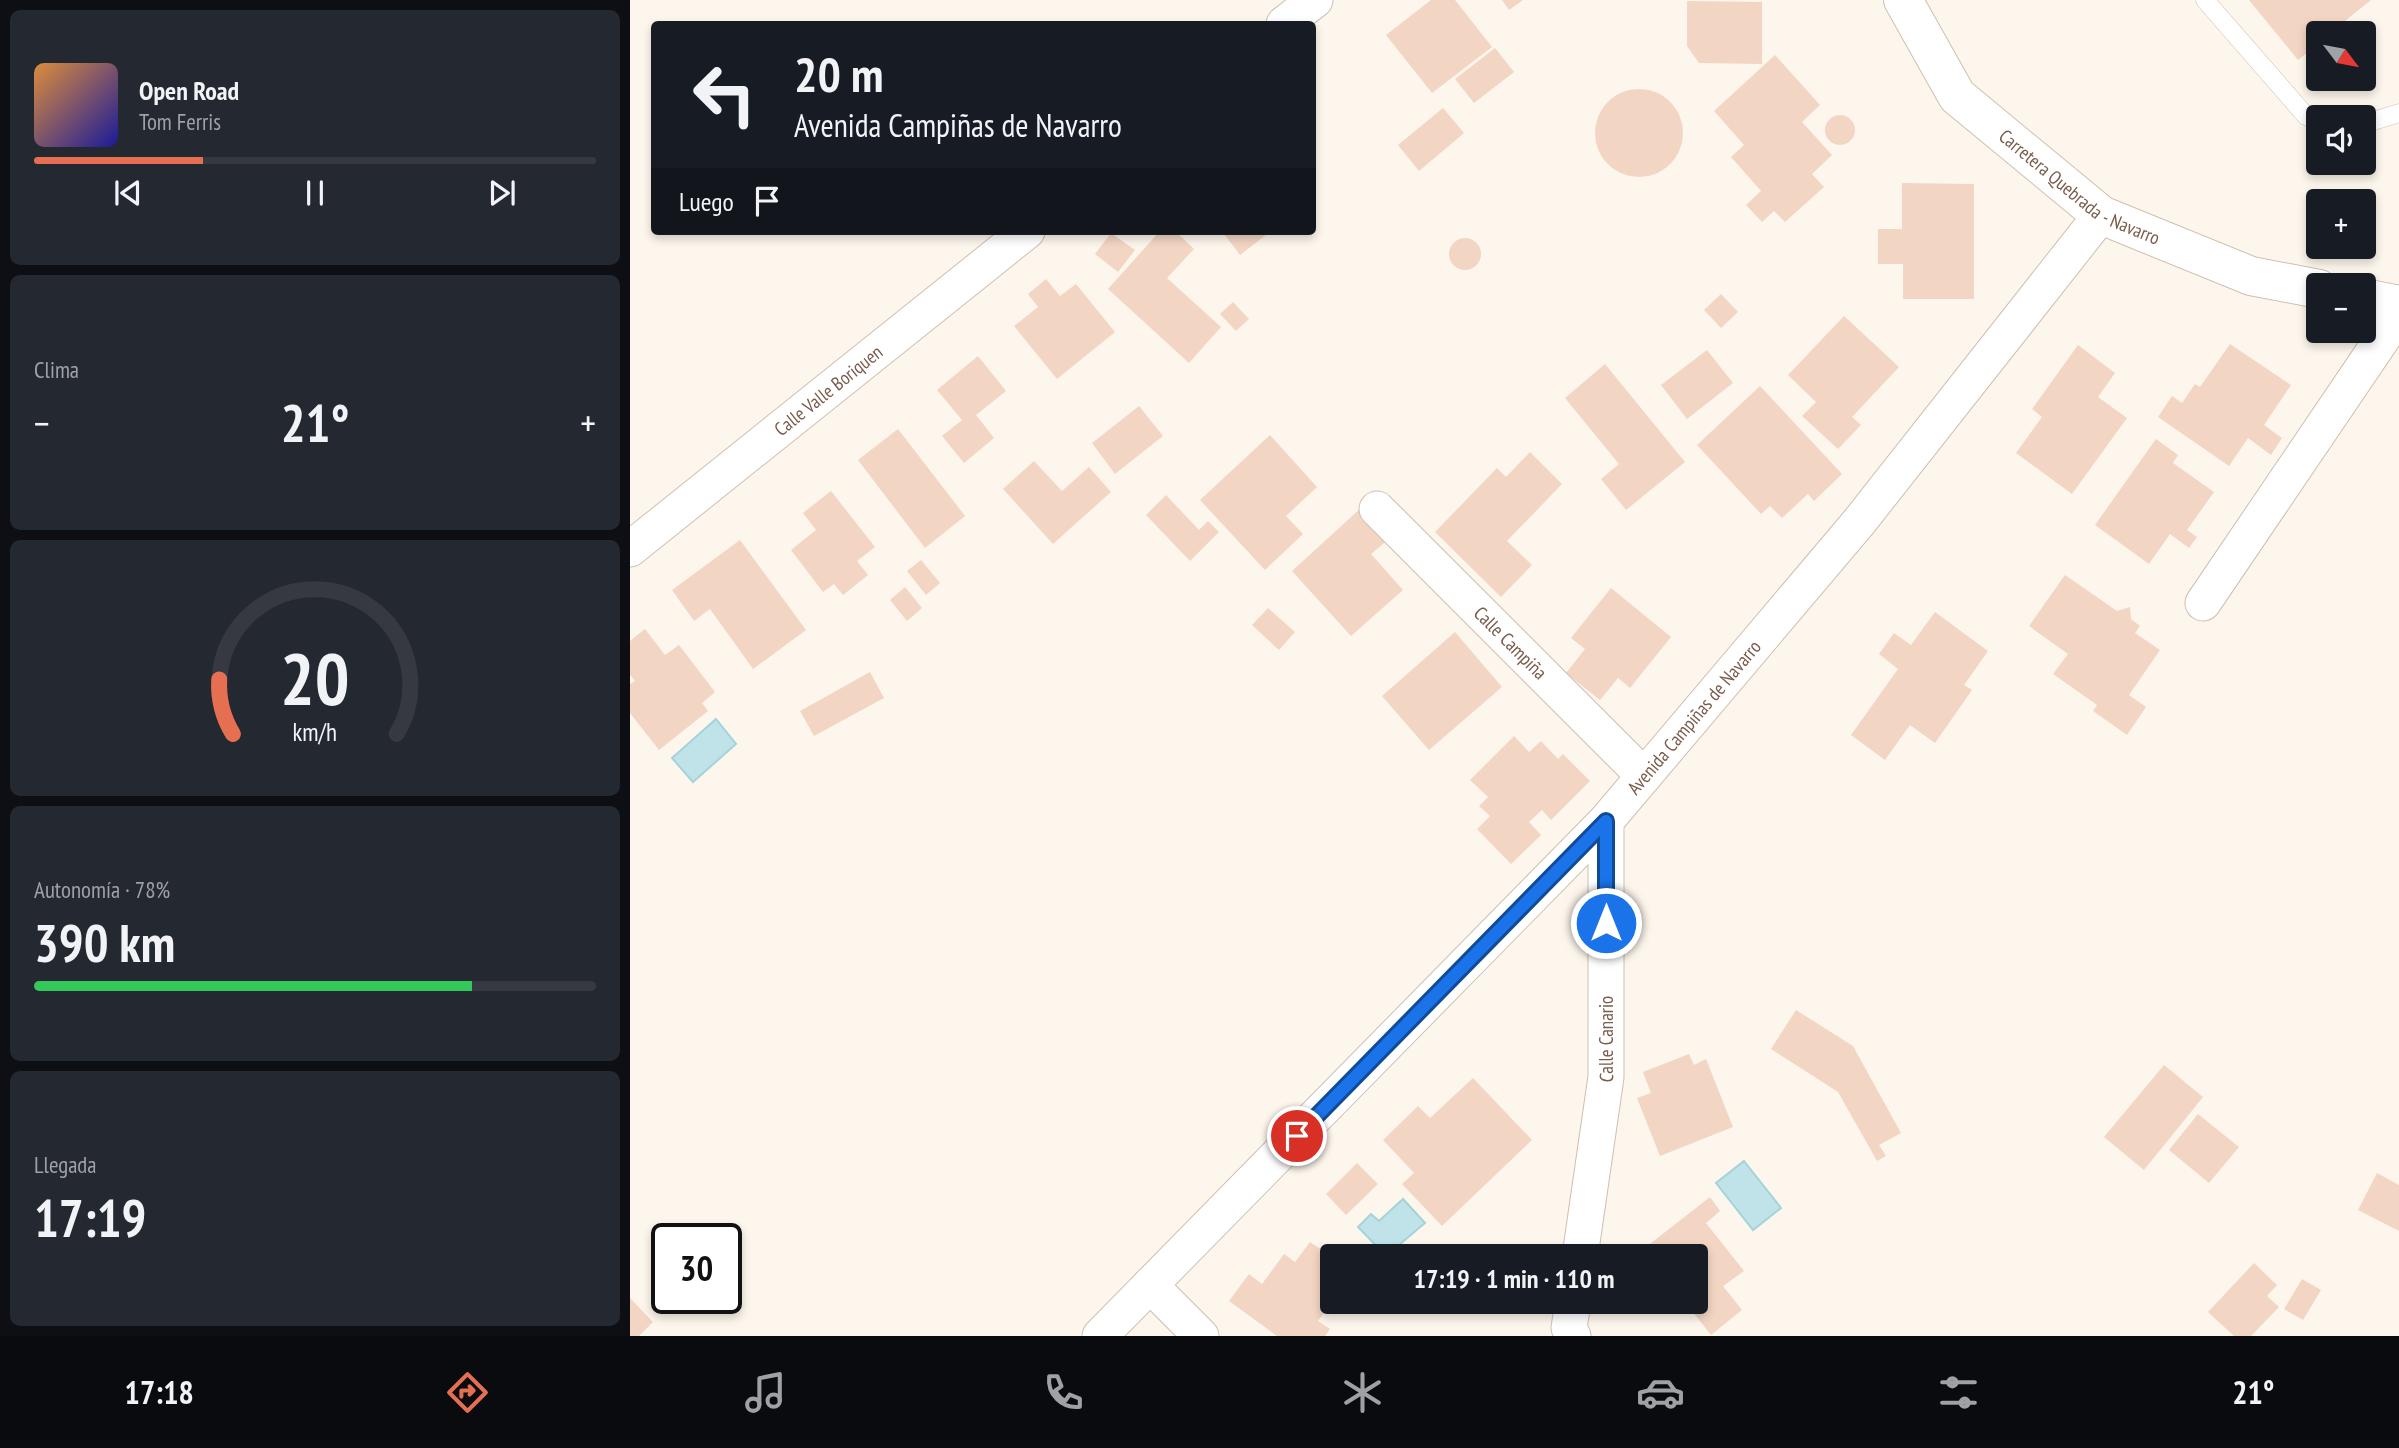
<!DOCTYPE html>
<html lang="es">
<head>
<meta charset="utf-8">
<style>
  :root { --surface:#171b24; --page:#242831; --text:#f1f3f6; --muted:#9ea1a6; --line:#363941; --accent:#e76f51 }
  body { margin:0; font-family:"PT Sans Narrow",sans-serif; background:var(--page); color:var(--text); height:100vh; display:flex; flex-direction:column; font-size:26px; white-space:nowrap }
  * { box-sizing:border-box; margin:0 }
  p { font-size:23px; color:var(--muted) }
  .icon { flex:none; width:38px; height:38px; fill:none; stroke:currentColor; stroke-width:2; stroke-linecap:round; stroke-linejoin:round }
  .map { position:relative; flex:1; overflow:hidden }
  .side { display:flex; flex-direction:column; gap:10px; padding:10px; background:#0d0f14; width:630px }
  .side>* { flex:none }
  .hud { position:absolute; left:21px; top:21px; width:665px; height:214px; border-radius:7px; box-shadow:0 4px 10px #0003; background:#171b24; color:var(--text); overflow:hidden }
  .needle { width:46px; rotate:122deg }
  .fabs { position:absolute; left:1676px; top:21px; display:grid; gap:14px }
  .fabs a { display:grid; place-items:center; width:70px; height:70px; border-radius:7px; background:var(--surface); box-shadow:0 4px 10px #0003; font-size:35px }
  .speed { position:absolute; left:21px; top:1223px; display:flex; gap:14px; font-size:35px; font-weight:700; text-align:center }
  .speed>* { display:grid; place-content:center; width:91px; height:91px; border-radius:50%; background:var(--surface); box-shadow:0 4px 10px #0003; line-height:1 }
  .speed .limit { border:4px solid #111; border-radius:10px; background:#fff; color:#111 }
  .pin { position:absolute; display:grid; place-items:center; width:60px; height:60px; color:#fff; margin:-30px; border:4px solid #fff; border-radius:50%; box-shadow:0 2px 7px #0007 }
  .me { position:absolute; width:77px; margin:-38px; rotate:0deg; stroke-linejoin:round; filter:drop-shadow(0 0 5px #0008) }
  .turn { display:flex; align-items:center; gap:24px; height:147px; padding:0 28px; font-size:32px }
  .turn .icon { width:91px; height:91px; stroke-width:2.5 }
  .turn b { display:block; font-size:49px; line-height:60px }
  .then { display:flex; align-items:center; height:66px; padding:0 28px; background:#0003; gap:14px; font-size:26px }
  .big { font-size:52px; font-weight:600; line-height:1.1 }
  .side .card { flex:1; display:flex; flex-direction:column; justify-content:center; gap:10px; min-width:0; padding:0 24px; border-radius:10px; background:var(--page) }
  .side .dial { align-items:center; gap:0 }
  .dial svg { height:182px; overflow:visible; fill:none; stroke:var(--line); stroke-width:7; stroke-linecap:round; text-anchor:middle }
  .dial text { fill:var(--text); stroke:none }
  .song { display:flex; align-items:center; gap:21px }
  .cover { width:84px; height:84px; border-radius:10px; background:linear-gradient(135deg,hsl(30 70% 55%),hsl(240 70% 35%)) }
  .played { height:7px; border-radius:4px; background:linear-gradient(90deg,var(--accent) 30%,var(--line) 30%) }
  .keys { display:flex; justify-content:space-around; direction:ltr }
  .heat { display:flex; justify-content:space-between; align-items:center; font-size:38px; direction:ltr }
  .charge { height:10px; border-radius:5px; background:linear-gradient(90deg,#34c759 78%,var(--line) 0) }
  .trip { position:absolute; left:690px; top:1244px; width:388px; height:70px; border-radius:7px; background:var(--surface); box-shadow:0 4px 10px #0003; font-weight:600; line-height:70px; text-align:center }
  .menu { display:flex; height:112px; justify-content:space-around; align-items:center; background:#090b0e; color:var(--muted) }
  .menu .icon { width:49px; height:49px }
  .menu .current { color:var(--accent) }
  .menu b { font-size:32px; color:var(--text) }
  main { display:flex; flex:1; min-height:0 }
  .map>svg:first-child { display:block }
</style>
</head>
<body>
<main>
<section class="side">
<div class="card">
<div class="song"><i class="cover"></i><div><b>Open Road</b><p>Tom Ferris</p></div></div>
<div class="played"></div>
<div class="keys"><svg class="icon" aria-label="previous" viewBox="0 0 24 24"><path d="M18 5L8 12l10 7zM5 5v14"/></svg><svg class="icon" aria-label="pause" viewBox="0 0 24 24"><path d="M8 5v14M16 5v14"/></svg><svg class="icon" aria-label="next" viewBox="0 0 24 24"><path d="M6 5l10 7-10 7zM19 5v14"/></svg></div>
</div>
<div class="card"><p>Clima</p>
<div class="heat"><a>−</a><b class="big">21°</b><a>+</a></div>
</div>
<div class="card dial"><svg viewBox="0 0 100 80">
<path d="M14 69A42 42 0 1 1 86 69"/>
<path d="M14 69A42 42 0 0 1 8 45" stroke="#e76f51"/>
<text x="50" y="56" font-size="32" font-weight="700">20</text>
<text x="50" y="72" font-size="11">km/h</text>
</svg></div>
<div class="card"><p>Autonomía · 78%</p><b class="big">390 km</b><div class="charge"></div></div>
<div class="card"><p>Llegada</p><b class="big">17:19</b></div>
</section>
<div class="map">
<svg width="1769" height="1336" viewBox="0 0 1769 1336">
  <rect width="100%" height="100%" fill="#fdf6ec"/>
  <g fill="#bfe3e8" stroke="#a5d3da" stroke-width="2">
    <polygon points="86,719 106,744 63,782 42,758"/>
    <polygon points="1114,1161 1151,1208 1123,1230 1086,1183"/>
    <polygon points="773,1199 795,1223 756,1256 728,1227 741,1214 749,1221"/>
  </g>
  <g fill="#f3d5c3">
    <polygon points="801,0 825,0 862,47 802,93 756,35"/>
    <polygon points="872,0 893,0 879,10"/>
    <polygon points="1619,0 1741,0 1700,33 1689,33 1689,43 1668,60"/>
    <polygon points="1057,1 1132,2 1132,64 1069,63 1057,46"/>
    <polygon points="865,48 884,72 844,103 825,79"/>
    <polygon points="1145,55 1190,105 1172,122 1202,155 1182,174 1194,187 1155,222 1144,211 1132,222 1116,205 1131,191 1101,157 1114,145 1084,111"/>
    <circle cx="1009" cy="133" r="44"/>
    <polygon points="813,108 834,133 789,171 768,145"/>
    <circle cx="1210" cy="130" r="15"/>
    <polygon points="1272,183 1344,184 1344,299 1273,299 1273,264 1248,264 1248,229 1272,229"/>
    <polygon points="530,231 545,231 564,249 537,278 591,327 559,363 478,289"/>
    <polygon points="592,231 641,231 610,255"/>
    <polygon points="481,233 505,250 488,272 465,254"/>
    <circle cx="835" cy="254" r="16"/>
    <polygon points="416,279 430,296 446,284 485,332 427,379 384,326 408,307 398,294"/>
    <polygon points="1091,294 1108,312 1091,328 1074,310"/>
    <polygon points="603,302 619,319 606,331 590,314"/>
    <polygon points="1214,316 1269,367 1222,417 1231,425 1208,449 1172,416 1186,402 1158,375"/>
    <polygon points="1600,344 1661,385 1634,425 1652,438 1641,455 1618,438 1599,466 1528,417 1542,396 1552,403 1565,384 1570,387"/>
    <polygon points="1448,345 1485,373 1468,397 1497,418 1442,494 1386,453 1412,417 1402,409"/>
    <polygon points="1077,350 1103,383 1057,419 1031,385"/>
    <polygon points="348,356 376,391 346,415 364,438 334,463 312,436 332,420 307,390"/>
    <polygon points="975,364 1055,462 996,510 971,479 989,464 935,398"/>
    <polygon points="1130,386 1212,474 1184,501 1178,494 1152,518 1140,506 1131,514 1067,445"/>
    <polygon points="509,406 533,436 485,474 462,443"/>
    <polygon points="268,429 335,516 295,548 228,460"/>
    <polygon points="640,435 687,487 656,516 673,534 635,570 570,500"/>
    <polygon points="1526,439 1548,455 1543,463 1584,492 1557,530 1567,537 1559,548 1540,534 1519,564 1465,525"/>
    <polygon points="900,452 932,484 877,541 902,565 871,597 805,532 867,468 876,477"/>
    <polygon points="404,461 432,491 459,467 481,492 423,544 373,489"/>
    <polygon points="201,491 245,547 227,561 238,575 213,595 204,584 193,592 161,550 186,530 173,513"/>
    <polygon points="536,495 569,530 578,521 589,532 560,561 516,515"/>
    <polygon points="731,508 759,539 741,554 773,590 721,636 662,571"/>
    <polygon points="110,540 176,630 123,669 80,609 64,621 42,590"/>
    <polygon points="291,560 310,583 296,595 277,571"/>
    <polygon points="1435,575 1487,611 1500,607 1501,619 1510,626 1505,633 1530,650 1499,695 1516,707 1497,735 1463,711 1467,705 1423,674 1438,654 1399,626"/>
    <polygon points="275,587 292,608 277,621 260,600"/>
    <polygon points="981,588 1041,637 1000,688 988,678 970,700 936,673 955,649 941,638"/>
    <polygon points="638,608 665,632 649,650 622,625"/>
    <polygon points="1305,612 1358,651 1334,685 1342,690 1305,743 1280,725 1255,760 1221,735 1268,669 1249,654 1264,633 1281,645"/>
    <polygon points="15,629 35,655 49,645 85,692 72,703 78,711 29,750 0,713 0,684 5,681 0,675 0,641"/>
    <polygon points="825,632 872,687 799,750 752,696"/>
    <polygon points="240,672 254,698 184,736 170,711"/>
    <polygon points="884,736 899,752 911,741 928,759 933,754 960,781 921,820 912,810 899,822 911,835 881,864 847,829 860,816 849,806 858,797 840,780"/>
    <polygon points="1166,1010 1223,1046 1271,1133 1249,1145 1256,1156 1247,1161 1208,1092 1141,1049"/>
    <polygon points="1059,1054 1064,1065 1076,1059 1103,1127 1030,1156 1007,1098 1021,1093 1013,1072"/>
    <polygon points="1534,1065 1573,1097 1514,1170 1474,1137"/>
    <polygon points="843,1078 902,1140 812,1226 772,1184 784,1173 753,1140 788,1106 800,1118"/>
    <polygon points="1568,1114 1609,1147 1579,1183 1539,1150"/>
    <polygon points="727,1163 748,1184 716,1215 696,1194"/>
    <polygon points="1747,1173 1769,1185 1769,1231 1728,1210"/>
    <polygon points="1080,1197 1090,1211 1076,1223 1114,1271 1093,1286 1112,1310 1081,1335 1055,1302 1066,1302 1066,1256 1023,1256 1016,1247"/>
    <polygon points="680,1242 702,1257 702,1264 693,1276 702,1282 702,1302 688,1321 700,1329 695,1336 647,1336 599,1301 619,1274 632,1284 654,1254 665,1262"/>
    <polygon points="1624,1263 1647,1285 1637,1296 1649,1307 1621,1336 1604,1336 1578,1312"/>
    <polygon points="1672,1279 1691,1290 1673,1320 1654,1309"/>
    <polygon points="0,1298 23,1322 9,1336 0,1336"/>
  </g>
  <g fill="none" stroke-linecap="round" stroke-linejoin="round">
    <g stroke="#d1beb0" stroke-width="19">
      <g id="service">
        <polyline points="1575,0 1676,116 1689,120"/>
        <polyline points="1734,124 1769,113"/>
      </g>
    </g>
    <g stroke="#d1beb0" stroke-width="37">
      <g id="minor">
        <polyline points="654,24 685,0"/>
        <path id="s1" d="M747 509 1014 776"/>
        <path id="s2" d="M0 549 397 231"/>
        <polyline points="1573,603 1769,314"/>
        <path id="s3" d="M950 1256 976 1077V821"/>
        <polyline points="520,1285 571,1336"/>
        <path id="s4" d="M470 1336 976 821 1229 522 1471 215"/>
        <polyline points="943,1336 939,1328 943,1302"/>
      </g>
    </g>
    <g stroke="#d1beb0" stroke-width="40">
      <g id="tertiary">
        <path id="s5" d="M1273 0 1327 96 1471 215 1621 276 1689 289"/>
        <polyline points="1734,298 1769,305"/>
      </g>
    </g>
    <use href="#service" stroke="#fff" stroke-width="18"/>
    <use href="#minor" stroke="#fff" stroke-width="35"/>
    <use href="#tertiary" stroke="#fff" stroke-width="38"/>
  </g>
  <g fill="none" stroke-linecap="round" stroke-linejoin="round">
    <g stroke="#114b97" stroke-width="18">
      <polyline id="route" points="667,1136 976,821 976,923"/>
    </g>
    <use href="#route" stroke="#1a73e8" stroke-width="12"/>
  </g>
  <g text-anchor="middle" stroke-width="5" stroke-linejoin="round" paint-order="stroke">
    <g font-size="19" fill="#7a5c4d" stroke="#fffaf3">
      <text dy="7" stroke="none"><textPath href="#s5" startOffset="264">Carretera Quebrada - Navarro</textPath></text>
      <text dy="7" stroke="none"><textPath href="#s2" startOffset="254">Calle Valle Boriquen</textPath></text>
      <text dy="7" stroke="none"><textPath href="#s1" startOffset="189">Calle Campiña</textPath></text>
      <text dy="7" stroke="none"><textPath href="#s4" startOffset="858">Avenida Campiñas de Navarro</textPath></text>
      <text dy="7" stroke="none"><textPath href="#s3" startOffset="219">Calle Canario</textPath></text>
    </g>
  </g>
</svg>
<div class="fabs">
<a><svg class="needle" viewBox="-14 -14 28 28"><path d="M0-13l5 13h-10z" fill="#e53935"/><path d="M0 13l5-13h-10z" fill="#9ea1a6"/></svg></a>
<a><svg class="icon" aria-label="sound" viewBox="0 0 24 24"><path d="M4 9h4l5-4v14l-5-4H4zM17 9q2 3 0 6"/></svg></a>
<a>+</a>
<a>−</a>
</div>
<div class="speed"><div class="limit">30</div></div>
<div class="pin" style="left:667px;top:1136px;background:#d93025"><svg class="icon" aria-label="arrive" viewBox="0 0 24 24"><path d="M6 21V4h12l-3 4 3 4H6"/></svg></div>
<svg class="me" style="left:976px;top:923px" viewBox="-20 -20 40 40"><circle r="17" fill="#1a73e8" stroke="#fff" stroke-width="3"/><path d="M0-11L8 9 0 5-8 9z" fill="#fff"/></svg>
<div class="trip">17:19 · 1 min · 110 m</div>
<div class="hud">
<div class="turn"><svg class="icon" aria-label="left" viewBox="0 0 24 24"><path d="M17 20v-9H6M10 6l-5 5 5 5"/></svg><div><b>20 m</b>Avenida Campiñas de Navarro</div></div>
<div class="then">Luego<svg class="icon" aria-label="arrive" viewBox="0 0 24 24"><path d="M6 21V4h12l-3 4 3 4H6"/></svg></div>
</div>
</div>
</main>
<nav class="menu">
<b>17:18</b>
<svg class="icon current" aria-label="directions" viewBox="0 0 24 24"><path d="M12 3l9 9-9 9-9-9zM9 14v-3h6M13 9l2 2-2 2"/></svg>
<svg class="icon" aria-label="music" viewBox="0 0 24 24"><path d="M9 18V5l10-2v13"/><circle cx="6" cy="18" r="3"/><circle cx="16" cy="16" r="3"/></svg>
<svg class="icon" aria-label="phone" viewBox="0 0 24 24"><path d="M5 4h4l2 5-3 2q2 4 5 5l2-3 5 2v4C11 20 4 13 5 4z"/></svg>
<svg class="icon" aria-label="climate" viewBox="0 0 24 24"><path d="M12 3v18M4 7l16 10M4 17L20 7"/></svg>
<svg class="icon" aria-label="car" viewBox="0 0 24 24"><path d="M5 17H2v-5l4-1 3-4h7l3 4 3 1v5h-3M9 17h6M6 11h13"/><circle cx="7" cy="17" r="2"/><circle cx="17" cy="17" r="2"/></svg>
<svg class="icon" aria-label="filters" viewBox="0 0 24 24"><path d="M4 7h16M4 17h16"/><circle cx="9" cy="7" r="2"/><circle cx="15" cy="17" r="2"/></svg>
<b>21°</b>
</nav>
</body>
</html>
